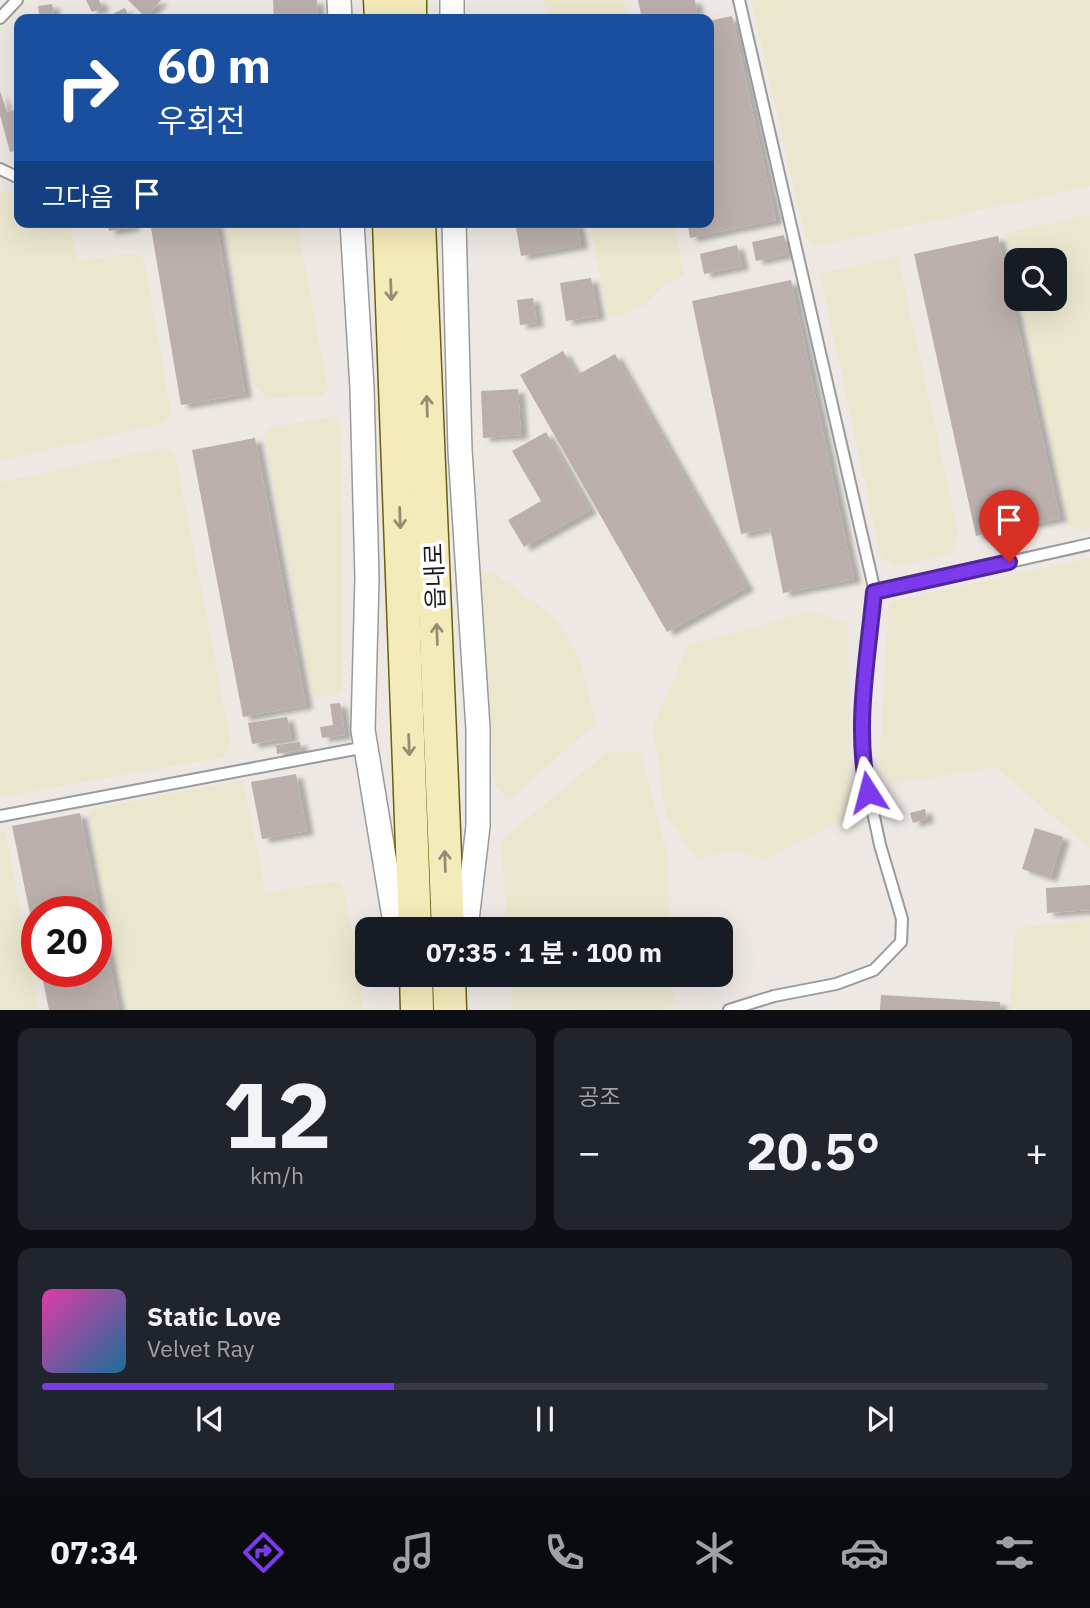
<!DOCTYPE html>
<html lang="ko">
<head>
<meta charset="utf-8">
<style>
  :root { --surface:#171b24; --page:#20242c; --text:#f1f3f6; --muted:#9ea1a6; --line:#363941; --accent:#7c3aed }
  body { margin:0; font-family:"IBM Plex Sans","Noto Sans KR",sans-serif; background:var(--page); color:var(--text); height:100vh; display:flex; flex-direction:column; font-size:26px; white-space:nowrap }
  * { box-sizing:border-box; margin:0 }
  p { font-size:23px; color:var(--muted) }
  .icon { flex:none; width:38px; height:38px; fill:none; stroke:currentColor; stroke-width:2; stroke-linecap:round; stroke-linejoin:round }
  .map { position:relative; height:1010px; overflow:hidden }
  .details { display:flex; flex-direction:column; gap:18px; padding:18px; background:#0d0f14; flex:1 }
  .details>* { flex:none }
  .banner { position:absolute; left:14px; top:14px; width:700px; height:214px; border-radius:14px; box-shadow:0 7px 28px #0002; background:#1a4fa0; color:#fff; overflow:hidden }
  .buttons { position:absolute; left:1004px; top:248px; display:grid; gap:14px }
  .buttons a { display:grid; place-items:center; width:63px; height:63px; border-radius:14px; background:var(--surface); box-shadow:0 7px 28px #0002; font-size:35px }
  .speed { position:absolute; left:21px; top:896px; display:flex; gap:14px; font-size:35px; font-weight:700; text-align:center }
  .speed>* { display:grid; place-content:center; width:91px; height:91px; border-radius:50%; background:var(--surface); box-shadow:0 7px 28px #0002; line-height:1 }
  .speed .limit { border:10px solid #d22; background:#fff; color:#111 }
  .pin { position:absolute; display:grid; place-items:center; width:60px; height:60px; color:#fff; margin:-72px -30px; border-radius:50% 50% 50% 0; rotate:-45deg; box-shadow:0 0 7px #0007 }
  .pin .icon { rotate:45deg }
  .me { position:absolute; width:77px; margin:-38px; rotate:351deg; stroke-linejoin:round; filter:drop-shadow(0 0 5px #0008) }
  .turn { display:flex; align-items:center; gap:24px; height:147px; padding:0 28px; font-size:32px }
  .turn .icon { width:91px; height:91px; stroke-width:2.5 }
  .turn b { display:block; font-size:49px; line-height:60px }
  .then { display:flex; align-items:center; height:66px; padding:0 28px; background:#0003; gap:14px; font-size:26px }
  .big { font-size:52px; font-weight:700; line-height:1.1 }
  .details .tile { flex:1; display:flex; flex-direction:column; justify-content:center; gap:10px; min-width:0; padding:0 24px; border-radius:14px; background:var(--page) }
  .details .dial { align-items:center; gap:0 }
  .dial b { font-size:91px; line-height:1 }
  .song { display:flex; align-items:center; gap:21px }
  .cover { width:84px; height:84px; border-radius:10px; background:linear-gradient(135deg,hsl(320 70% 55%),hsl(200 70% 35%)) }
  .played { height:7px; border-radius:4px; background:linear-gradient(90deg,var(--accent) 35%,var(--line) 35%) }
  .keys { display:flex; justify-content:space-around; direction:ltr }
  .heat { display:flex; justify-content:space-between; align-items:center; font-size:38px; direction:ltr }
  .details .tiles { flex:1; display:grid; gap:18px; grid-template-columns:1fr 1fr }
  .tile:last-child { grid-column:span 2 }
  .trip { position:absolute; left:355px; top:917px; width:378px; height:70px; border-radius:14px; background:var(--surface); box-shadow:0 7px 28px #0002; font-weight:700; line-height:70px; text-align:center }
  .menu { display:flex; height:112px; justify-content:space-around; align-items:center; background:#090b0e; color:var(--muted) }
  .menu .icon { width:49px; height:49px }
  .menu .active { color:var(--accent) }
  .menu b { font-size:32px; color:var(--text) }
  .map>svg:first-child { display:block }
</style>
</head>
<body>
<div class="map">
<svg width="1090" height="1010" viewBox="0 0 1090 1010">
  <defs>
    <filter id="shadow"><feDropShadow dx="7" dy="4" stdDeviation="2" flood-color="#0004"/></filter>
  </defs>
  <rect width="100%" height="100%" fill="#ede8e3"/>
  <g fill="#ebe7cf">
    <polygon points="544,0 624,0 628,19 548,19"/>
    <polygon points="751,0 1090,0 1090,186 816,246 805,236"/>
    <polygon points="19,190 19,222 69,222 77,261 133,253 144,260 171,412 165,423 0,460 0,192"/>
    <polygon points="1090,215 1090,528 1082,530 1067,524 1021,299 1055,299 1055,261 1017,261 1017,281 1007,233"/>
    <polygon points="223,222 297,222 328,390 320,397 266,398 254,385"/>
    <polygon points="589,222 673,222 684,276 664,284 644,306 615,317 608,314"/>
    <polygon points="898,257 959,536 951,553 894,567 881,557 820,273"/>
    <polygon points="335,416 341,427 343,688 338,694 316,698 312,690 264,433 273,427"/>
    <polygon points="169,447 175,454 231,742 224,757 0,797 0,482"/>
    <polygon points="1090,558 1090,848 995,767 890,784 879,762 889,602"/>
    <polygon points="494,573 556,618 582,666 596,723 509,801 495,786 479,574"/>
    <polygon points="811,612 848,624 850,817 764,860 736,849 697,860 666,816 653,727 688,645"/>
    <polygon points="608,751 640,752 667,851 670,929 507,929 501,840"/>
    <polygon points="243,780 266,892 342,881 362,983 363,1009 126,1009 89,817 91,809"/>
    <polygon points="0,830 5,831 39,1009 0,1009"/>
    <polygon points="1090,920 1090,1009 1009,1009 1016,928"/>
    <polygon points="510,975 672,975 674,1004 656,1010 512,1009"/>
  </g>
  <g fill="#baafad" filter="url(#shadow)">
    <polygon points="86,0 99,0 102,8 92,12"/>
    <polygon points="128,0 161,0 145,17"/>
    <polygon points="273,0 317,0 318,19 274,19"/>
    <polygon points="638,0 695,0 697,13 666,19 642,19"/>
    <polygon points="52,4 55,19 40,19 38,6"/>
    <polygon points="125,8 130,19 112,19 110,15"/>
    <polygon points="732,16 776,220 690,238 687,222 709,222 709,21"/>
    <polygon points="0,91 7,112 19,109 19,150 10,152 0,115"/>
    <polygon points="107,222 132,222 133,227 109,231"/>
    <polygon points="150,222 216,222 245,394 181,405"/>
    <polygon points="515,222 577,222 581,245 521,256"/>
    <polygon points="784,235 788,254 756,261 752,242"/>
    <polygon points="998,236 1060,518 976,536 914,254"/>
    <polygon points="737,245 742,266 704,274 700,254"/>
    <polygon points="591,278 598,316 566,321 560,283"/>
    <polygon points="791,280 854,579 783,593 770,528 741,534 692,301"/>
    <polygon points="533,298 537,323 520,325 517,300"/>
    <polygon points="563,351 577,375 615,354 747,587 667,632 520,375"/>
    <polygon points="518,389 521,435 483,438 481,391"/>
    <polygon points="546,432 590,510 524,547 508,520 541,501 512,451"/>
    <polygon points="255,438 306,705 243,717 192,450"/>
    <polygon points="340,703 345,735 322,738 320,727 333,725 330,704"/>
    <polygon points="287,717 291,738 252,744 248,723"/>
    <polygon points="300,742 301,750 277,754 276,745"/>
    <polygon points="296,774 307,831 262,839 251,782"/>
    <polygon points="925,809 927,819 913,823 910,813"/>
    <polygon points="80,813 119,1010 49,1010 41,971 96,971 96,912 37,912 36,943 12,826"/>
    <polygon points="1035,828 1063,837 1050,878 1022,869"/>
    <polygon points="1090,885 1090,910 1047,913 1046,888"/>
    <polygon points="881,995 1000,1002 1000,1010 880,1010"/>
  </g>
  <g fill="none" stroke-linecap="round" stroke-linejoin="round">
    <g stroke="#9a9a9a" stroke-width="14">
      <g id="lane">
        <polyline points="0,18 17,0"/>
        <polyline points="0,169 19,178"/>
        <polyline points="875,592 1090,544"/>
        <polyline points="0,816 366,747"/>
        <polyline points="729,1010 774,996 836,984 874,970 901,942 902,919 880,845 863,765 864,693 875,592 739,0"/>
      </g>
    </g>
    <g stroke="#9a9a9a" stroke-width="26">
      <g id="street">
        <polyline points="339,0 340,19"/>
        <polyline points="452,0 452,19"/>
        <polyline points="352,222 362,388 367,578 363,730 396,929"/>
        <polyline points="454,222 460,450 478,729 478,826 466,929"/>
      </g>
    </g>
    <g stroke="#6b610d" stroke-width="35">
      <g id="secondary">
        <polyline points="380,0 381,19"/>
        <polyline points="410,0 410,19"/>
        <polyline points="389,222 415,929"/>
        <polyline points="419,222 448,929"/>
        <polyline points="416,975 417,1010"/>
        <polyline points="449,975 450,1010"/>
      </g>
    </g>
    <use href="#lane" stroke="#fff" stroke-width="10"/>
    <use href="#street" stroke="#fff" stroke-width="23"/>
    <use href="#secondary" stroke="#f4ebba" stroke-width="32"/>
  </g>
  <defs><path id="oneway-shaft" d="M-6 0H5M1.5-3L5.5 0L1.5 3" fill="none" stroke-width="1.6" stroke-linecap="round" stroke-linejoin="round" transform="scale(1.75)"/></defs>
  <g stroke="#938e73">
    <use href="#oneway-shaft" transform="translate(391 290) rotate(88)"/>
    <use href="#oneway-shaft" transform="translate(427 406) rotate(-92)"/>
    <use href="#oneway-shaft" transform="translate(400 518) rotate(88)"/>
    <use href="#oneway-shaft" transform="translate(437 634) rotate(-92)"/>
    <use href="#oneway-shaft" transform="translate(409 745) rotate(88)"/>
    <use href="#oneway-shaft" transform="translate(445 861) rotate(-92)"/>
  </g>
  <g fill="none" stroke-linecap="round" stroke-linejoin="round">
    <g stroke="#51269a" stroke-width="18">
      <path id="route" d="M868 792C854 727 868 657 874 592L1009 562"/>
    </g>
    <use href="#route" stroke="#7c3aed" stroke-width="12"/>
  </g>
  <g text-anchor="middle" stroke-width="7" stroke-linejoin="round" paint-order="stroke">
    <g font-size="24" fill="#1d1d1d" stroke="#fff">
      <text transform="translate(435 576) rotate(-92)" y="8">읍내로</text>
    </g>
  </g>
</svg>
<div class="buttons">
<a><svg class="icon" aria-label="search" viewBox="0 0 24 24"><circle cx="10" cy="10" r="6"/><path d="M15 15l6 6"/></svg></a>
</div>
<div class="speed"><div class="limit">20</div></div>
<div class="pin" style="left:1009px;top:562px;background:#d93025"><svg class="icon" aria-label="arrive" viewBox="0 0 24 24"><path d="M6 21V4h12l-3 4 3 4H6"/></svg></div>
<svg class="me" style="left:868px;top:792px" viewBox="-20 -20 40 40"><path d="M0-17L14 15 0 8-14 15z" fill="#7c3aed" stroke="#fff" stroke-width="4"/></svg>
<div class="trip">07:35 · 1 분 · 100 m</div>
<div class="banner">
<div class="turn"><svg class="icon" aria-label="right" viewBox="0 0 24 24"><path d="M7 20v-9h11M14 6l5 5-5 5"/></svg><div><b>60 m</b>우회전</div></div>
<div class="then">그다음<svg class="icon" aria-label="arrive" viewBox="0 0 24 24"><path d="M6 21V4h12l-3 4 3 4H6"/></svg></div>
</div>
</div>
<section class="details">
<div class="tiles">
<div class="tile dial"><b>12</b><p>km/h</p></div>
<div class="tile"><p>공조</p>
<div class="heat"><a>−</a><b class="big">20.5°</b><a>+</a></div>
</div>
<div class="tile">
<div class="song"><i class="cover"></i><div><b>Static Love</b><p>Velvet Ray</p></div></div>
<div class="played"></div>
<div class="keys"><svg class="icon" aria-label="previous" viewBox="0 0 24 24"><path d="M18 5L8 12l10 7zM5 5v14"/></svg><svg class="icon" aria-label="pause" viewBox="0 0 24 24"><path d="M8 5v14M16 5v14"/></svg><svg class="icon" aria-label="next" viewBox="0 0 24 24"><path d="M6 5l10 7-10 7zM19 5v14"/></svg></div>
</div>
</div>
</section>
<nav class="menu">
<b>07:34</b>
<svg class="icon active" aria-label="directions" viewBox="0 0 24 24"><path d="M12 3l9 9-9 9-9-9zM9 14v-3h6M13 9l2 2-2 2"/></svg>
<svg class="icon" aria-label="music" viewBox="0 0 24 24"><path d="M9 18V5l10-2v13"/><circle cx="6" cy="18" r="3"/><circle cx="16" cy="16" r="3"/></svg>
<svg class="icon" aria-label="phone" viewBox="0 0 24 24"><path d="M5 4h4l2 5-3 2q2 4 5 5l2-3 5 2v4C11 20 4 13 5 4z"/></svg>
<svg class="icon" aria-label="climate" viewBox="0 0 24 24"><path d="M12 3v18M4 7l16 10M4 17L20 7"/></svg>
<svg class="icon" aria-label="car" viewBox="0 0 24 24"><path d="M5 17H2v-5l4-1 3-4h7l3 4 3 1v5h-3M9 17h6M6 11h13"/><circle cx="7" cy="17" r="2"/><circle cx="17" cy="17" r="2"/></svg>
<svg class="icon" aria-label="filters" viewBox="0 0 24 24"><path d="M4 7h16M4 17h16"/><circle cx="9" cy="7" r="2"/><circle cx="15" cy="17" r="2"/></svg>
</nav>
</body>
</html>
